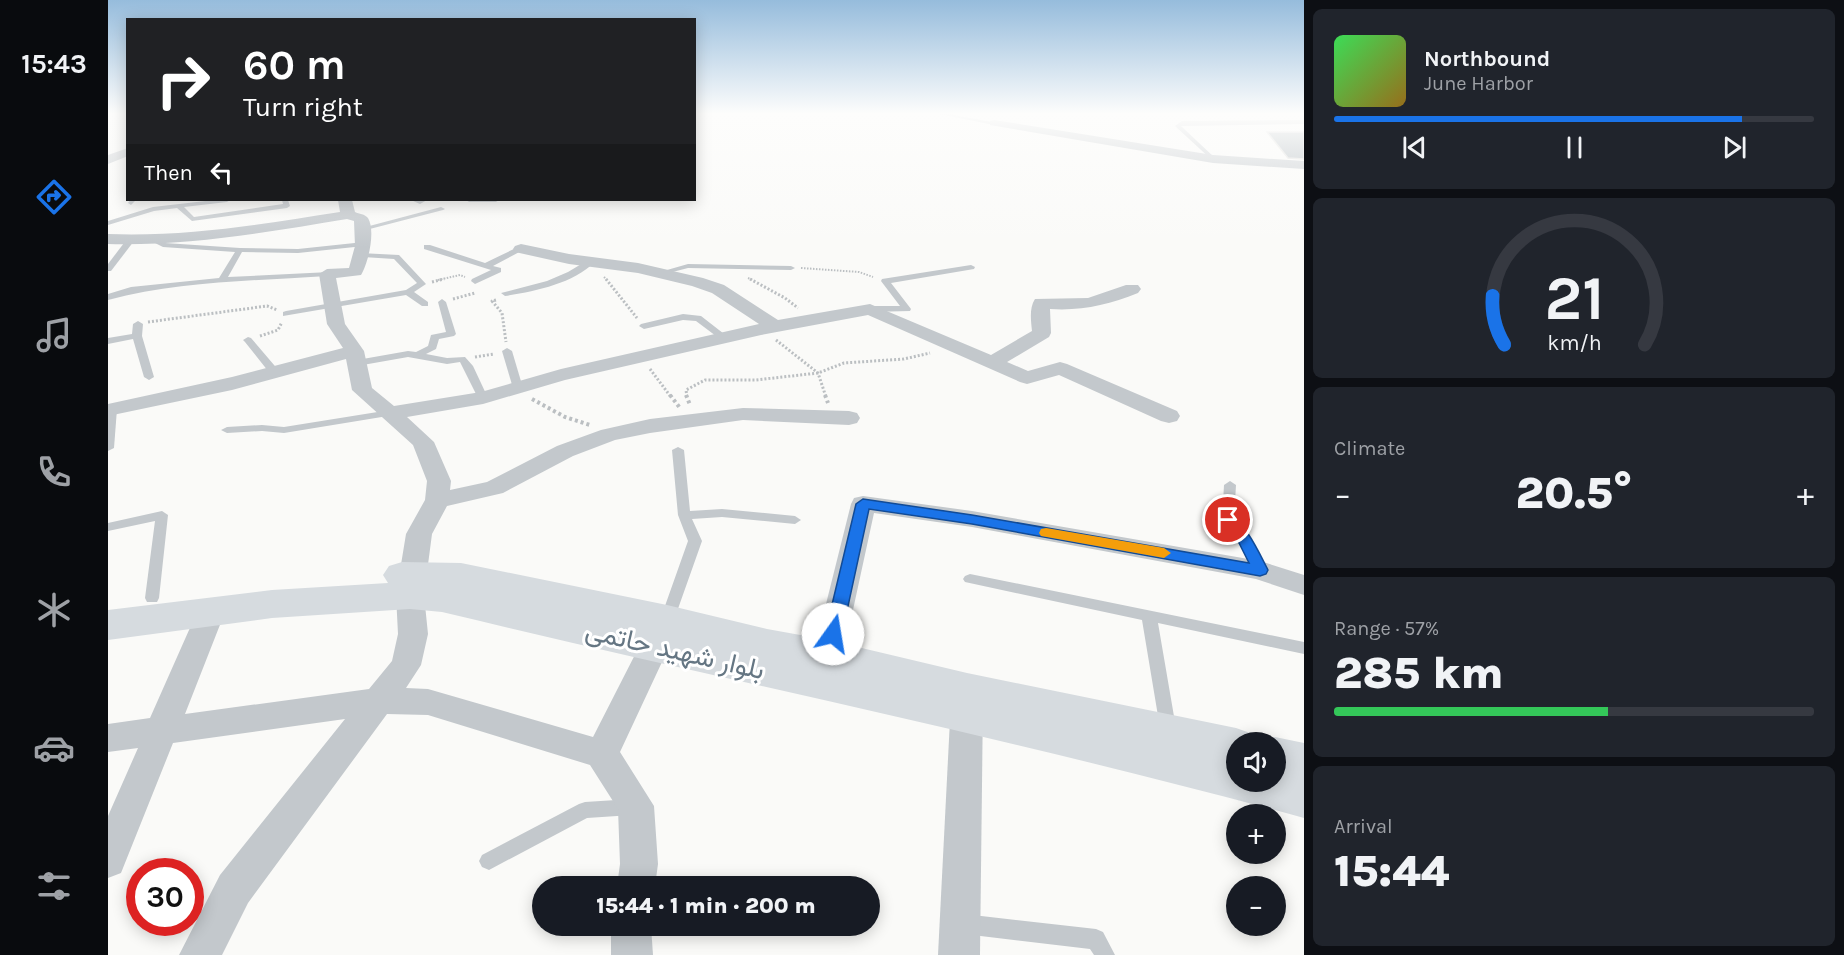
<!DOCTYPE html>
<html lang="en">
<head>
<meta charset="utf-8">
<style>
  :root { --surface:#171b24; --page:#20242c; --text:#f1f3f6; --muted:#9ea1a6; --line:#363941; --accent:#1a73e8 }
  body { margin:0; font-family:Karla,Vazirmatn,sans-serif; background:var(--page); color:var(--text); height:100vh; display:flex; flex-direction:column; font-size:22px; white-space:nowrap }
  * { box-sizing:border-box; margin:0 }
  p { font-size:20px; color:var(--muted) }
  .icon { flex:none; width:33px; height:33px; fill:none; stroke:currentColor; stroke-width:2; stroke-linecap:round; stroke-linejoin:round }
  .map { position:relative; flex:1; overflow:hidden }
  .panel { display:flex; flex-direction:column; gap:9px; padding:9px; background:#0d0f14; width:540px }
  .panel>* { flex:none }
  .guide { position:absolute; left:18px; top:18px; width:570px; height:183px; border-radius:0px; box-shadow:0 3px 15px #0003; background:#202124; color:#fff; overflow:hidden }
  .buttons { position:absolute; left:1118px; top:732px; display:grid; gap:12px }
  .buttons a { display:grid; place-items:center; width:60px; height:60px; border-radius:50%; background:var(--surface); box-shadow:0 3px 15px #0003; font-size:30px }
  .speed { position:absolute; left:18px; top:858px; display:flex; gap:12px; font-size:30px; font-weight:700; text-align:center }
  .speed>* { display:grid; place-content:center; width:78px; height:78px; border-radius:50%; background:var(--surface); box-shadow:0 3px 15px #0003; line-height:1 }
  .speed .limit { border:9px solid #d22; background:#fff; color:#111 }
  .pin { position:absolute; display:grid; place-items:center; width:51px; height:51px; color:#fff; margin:-26px; border:3px solid #fff; border-radius:50%; box-shadow:0 2px 6px #0007 }
  .me { position:absolute; width:66px; margin:-33px; rotate:13deg; stroke-linejoin:round; filter:drop-shadow(0 0 4px #0008) }
  .turn { display:flex; align-items:center; gap:21px; height:126px; padding:0 18px; font-size:27px }
  .turn .icon { width:78px; height:78px; stroke-width:2.5 }
  .turn b { display:block; font-size:42px; line-height:51px }
  .then { display:flex; align-items:center; height:57px; padding:0 18px; background:#0003; gap:12px; font-size:22px }
  .big { font-size:45px; font-weight:800; line-height:1.1 }
  .panel .widget { flex:1; display:flex; flex-direction:column; justify-content:center; gap:9px; min-width:0; padding:0 21px; border-radius:9px; background:var(--page) }
  .panel .dial { align-items:center; gap:0 }
  .dial svg { height:156px; overflow:visible; fill:none; stroke:var(--line); stroke-width:7; stroke-linecap:round; text-anchor:middle }
  .dial text { fill:var(--text); stroke:none }
  .song { display:flex; align-items:center; gap:18px }
  .cover { width:72px; height:72px; border-radius:9px; background:linear-gradient(135deg,hsl(130 70% 55%),hsl(40 70% 35%)) }
  .played { height:6px; border-radius:3px; background:linear-gradient(90deg,var(--accent) 85%,var(--line) 85%) }
  .keys { display:flex; justify-content:space-around; direction:ltr }
  .heat { display:flex; justify-content:space-between; align-items:center; font-size:33px; direction:ltr }
  .charge { height:9px; border-radius:4px; background:linear-gradient(90deg,#34c759 57%,var(--line) 0) }
  .trip { position:absolute; left:424px; top:876px; width:348px; height:60px; border-radius:30px; background:var(--surface); box-shadow:0 3px 15px #0003; font-weight:800; line-height:60px; text-align:center }
  main { display:flex; flex:1; min-height:0 }
  .dock { display:flex; flex-direction:column; width:108px; justify-content:space-around; align-items:center; background:#090b0e; color:var(--muted) }
  .dock .icon { width:42px; height:42px }
  .dock .selected { color:var(--accent) }
  .dock b { font-size:27px; color:var(--text) }
  .map>svg:first-child { display:block }
</style>
</head>
<body>
<main>
<nav class="dock">
<b>15:43</b>
<svg class="icon selected" aria-label="directions" viewBox="0 0 24 24"><path d="M12 3l9 9-9 9-9-9zM9 14v-3h6M13 9l2 2-2 2"/></svg>
<svg class="icon" aria-label="music" viewBox="0 0 24 24"><path d="M9 18V5l10-2v13"/><circle cx="6" cy="18" r="3"/><circle cx="16" cy="16" r="3"/></svg>
<svg class="icon" aria-label="phone" viewBox="0 0 24 24"><path d="M5 4h4l2 5-3 2q2 4 5 5l2-3 5 2v4C11 20 4 13 5 4z"/></svg>
<svg class="icon" aria-label="climate" viewBox="0 0 24 24"><path d="M12 3v18M4 7l16 10M4 17L20 7"/></svg>
<svg class="icon" aria-label="car" viewBox="0 0 24 24"><path d="M5 17H2v-5l4-1 3-4h7l3 4 3 1v5h-3M9 17h6M6 11h13"/><circle cx="7" cy="17" r="2"/><circle cx="17" cy="17" r="2"/></svg>
<svg class="icon" aria-label="filters" viewBox="0 0 24 24"><path d="M4 7h16M4 17h16"/><circle cx="9" cy="7" r="2"/><circle cx="15" cy="17" r="2"/></svg>
</nav>
<div class="map">
<svg width="1196" height="955" viewBox="0 0 1196 955">
  <rect width="100%" height="100%" fill="#fafaf8"/>
  <polygon fill="#aab3b9" stroke="#dcdcda" stroke-width="1.5" points="1159,132 1196,132 1196,159 1180,158"/>
  <g fill="none" stroke-linecap="round" stroke-linejoin="round">
    <g stroke="#bbbfc2" stroke-width="2" stroke-dasharray="1.5 1.5" stroke-linecap="butt">
      <polyline points="693,268 751,272 765,277"/>
      <polyline points="496,277 499,280"/>
      <polyline points="640,278 645,280"/>
      <polyline points="330,280 352,275 357,277"/>
    </g>
    <g stroke="#bbbfc2" stroke-width="3" stroke-dasharray="2 2" stroke-linecap="butt">
      <polyline points="498,279 529,318"/>
      <polyline points="642,279 677,298 690,308"/>
      <polyline points="324,282 336,279"/>
      <polyline points="345,299 367,293"/>
      <polyline points="388,300 384,301 394,313 398,342"/>
      <polyline points="40,322 159,306 169,310"/>
      <polyline points="152,336 170,330 174,322"/>
      <polyline points="668,340 710,373 718,397"/>
      <polyline points="367,357 386,354"/>
      <polyline points="542,369 563,397"/>
      <polyline points="579,397 578,390 597,380 648,380 710,373 736,363 796,359 822,353"/>
    </g>
    <g stroke="#bbbfc2" stroke-width="4" stroke-dasharray="3 3" stroke-linecap="butt">
      <polyline points="562,395 572,408"/>
      <polyline points="578,395 582,405"/>
      <polyline points="717,395 720,403"/>
      <polyline points="424,399 457,417 482,425"/>
    </g>
    <g fill="#c3c8cc" fill-rule="evenodd">
      <polygon points="831,114 841,114 889,123 886,125"/>
      <polygon points="1196,120 1196,124 1073,126 1107,158 1105,161 1067,126 1074,121"/>
      <polygon points="22,200 28,200 23,205 20,203"/>
      <polygon points="106,200 122,200 119,202 76,207 86,217 175,204 174,200 180,200 182,206 179,208 84,221 69,208 46,211 0,225 0,221 45,207"/>
      <polygon points="358,200 391,200 388,202 361,202"/>
      <polygon points="333,207 337,209 335,210 254,231 250,229"/>
      <path d="M45 238H51L57 243 132 248 190 249 256 242 260 244 256 246 190 253 134 252 120 277 222 272V276H219C146 281 71 281 0 300V294L23 287 111 278 127 252 55 247 45 242Z"/>
      <polygon points="19,239 26,241 3,271 0,271 0,264"/>
      <polygon points="316,245 322,245 377,263 410,247 417,249 385,266 393,268 393,272 367,284 363,281 364,279 383,270 316,249"/>
      <polygon points="252,253 291,255 318,284 306,292 320,302 320,306 314,306 298,295 175,316 175,312 178,311 298,290 309,283 286,259 255,257 251,255"/>
      <path d="M480 260 487 262C464 284 428 291 397 296L393 293 439 281 460 272Z"/>
      <polygon points="580,264 683,266 687,268 683,270 580,268 549,276 545,274"/>
      <polygon points="863,265 867,267 866,269 783,283 803,309 802,311 762,312 758,309 762,306 792,306 773,281 774,279"/>
      <polygon points="334,299 338,302 348,334 346,336 331,339 328,349 318,354 339,358 357,357 365,366 380,398 379,400 371,400 352,362 339,364 300,357 249,366 244,363 249,360 300,351 308,352 320,346 323,335 338,332 330,302"/>
      <polygon points="575,314 593,316 620,337 615,340 612,339 588,321 575,320 536,329 531,326 533,324"/>
      <polygon points="30,321 35,324 34,336 46,377 41,380 36,377 25,339 0,344 0,338 24,334 25,324"/>
      <polygon points="140,337 143,338 172,372 172,376 164,376 137,342 135,340"/>
      <polygon points="399,348 404,351 415,388 414,390 410,391 405,388 394,351"/>
      <polygon points="4,406 9,409 6,448 0,451 0,407"/>
      <polygon points="282,410 286,411 287,413 286,415 176,433 154,431 119,433 113,430 119,427 154,425 176,427"/>
      <polygon points="570,447 576,450 582,511 614,509 687,516 693,520 687,524 614,517 584,519 594,541 566,620 564,624 559,625 554,624 552,620 580,541 570,515 564,450"/>
      <polygon points="1122,481 1128,485 1126,520 1142,538 1159,570 1157,573 1147,573 1131,543 1114,521 1116,485"/>
      <polygon points="54,511 60,515 51,598 49,602 39,602 37,598 47,521 0,531 0,523"/>
      <polygon points="862,574 1196,642 1196,654 1050,623 1068,728 1066,733 1060,735 1054,733 1052,728 1034,620 857,582 855,579 857,576"/>
      <polygon points="524,799 530,801 533,807 530,813 524,815 479,818 381,870 374,867 371,861 374,855 471,804 477,802"/>
      <polygon points="856,914 988,929 995,932 1007,955 986,955 982,949 856,934 849,931 846,924 849,917"/>
    </g>
    <g fill="#c3c8cc" fill-rule="evenodd">
      <polygon points="886,120 1105,155 1196,161 1196,169 1105,163 882,125 882,121"/>
      <polygon points="20,148 20,156 0,164 0,155"/>
      <path d="M230 200H244L247 212C251 214 257 214 260 218 268 231 260 264 253 275L228 278 237 324 256 351 264 388 286 406 373 392 453 369 651 324 604 293 584 286 530 273 461 264 407 252 405 249 407 246 413 244 461 254 530 263 595 278 616 285 670 320 762 304 883 355 924 331C923 321 921 308 927 299L980 298 1018 285H1030L1033 289 1030 293C1000 305 974 311 942 309L943 333 941 337 899 362 920 371 952 362 959 364 1069 411 1072 416 1069 421 1061 423 1053 421 951 375 919 384 912 382 760 315 653 335 457 380 375 404 299 417 326 442 343 481 342 490 379 482 449 446 493 430 542 419 635 408 741 411 749 413 752 418 749 423 741 425 635 420 542 433 507 440 465 456 395 493 339 506 324 534 316 595 320 634 313 665 298 688 320 689 485 737 535 639 546 636 557 639 561 647 512 752 546 806 550 864 547 886H509L512 864 510 809 482 765 320 715 279 714 140 903 114 955H71L112 875 237 719 65 743 13 873 0 878V816L30 748 0 752V724L42 718 89 612 93 605 103 601 113 605 117 612 77 714 261 689 284 661 290 634 288 595 298 534 317 500 319 481 305 445 244 390 238 359 124 390 0 416V404L124 377 235 348 219 324 211 274 219 269 241 268 247 246 246 221 239 219C160 232 81 246 0 244V234C79 237 155 224 232 212Z"/>
      <polygon points="303,200 319,200 312,204"/>
      <polygon points="755,496 864,511 1152,561 1196,575 1196,595 1148,579 864,527 766,513 735,656 731,664 720,668 709,664 705,656 743,504 746,498"/>
      <polygon points="859,687 870,691 875,700 872,955 830,955 843,700 848,691"/>
      <polygon points="503,926 543,926 545,955 503,955"/>
    </g>
    <path fill="#d6dbdf" fill-rule="evenodd" d="M294 562 353 563 559 605 659 629 720 640 859 673 1128 728 1145 734 1149 742H1128V782H1167V742H1151L1167 737 1196 743V818C912 740 621 681 334 612L302 609 164 618 0 640V610L164 590 280 583 275 575 281 566Z"/>
  </g>
  <linearGradient id="sky" x2="0" y2="1"><stop stop-color="#96bcdc"/><stop offset="0.46" stop-color="#fdfdfc"/><stop offset="1" stop-color="#fdfdfc" stop-opacity="0"/></linearGradient>
  <rect width="1196" height="247" fill="url(#sky)"/>
  <path fill="#1a73e8" stroke="#114b97" stroke-width="1.5" d="M755 499 864 515 1141 563 1131 543 1112 520 1120 516C1137 520 1152 555 1160 570L1158 574 1152 576 864 524 761 509 734 634 731 638 725 640 719 638 717 634 748 504Z"/>
  <polygon fill="#f59e0b" points="938,528 1056,548 1063,553 1056,558 933,536 931,533 933,529"/>
  <g text-anchor="middle" stroke-width="6" stroke-linejoin="round" paint-order="stroke">
    <g font-size="27" fill="#657683" stroke="#fff">
      <text transform="translate(567 650) rotate(13)" y="9">بلوار شهید حاتمی</text>
    </g>
  </g>
</svg>
<div class="buttons">
<a><svg class="icon" aria-label="sound" viewBox="0 0 24 24"><path d="M4 9h4l5-4v14l-5-4H4zM17 9q2 3 0 6"/></svg></a>
<a>+</a>
<a>−</a>
</div>
<div class="speed"><div class="limit">30</div></div>
<div class="pin" style="left:1120px;top:520px;background:#d93025"><svg class="icon" aria-label="arrive" viewBox="0 0 24 24"><path d="M6 21V4h12l-3 4 3 4H6"/></svg></div>
<svg class="me" style="left:725px;top:634px" viewBox="-20 -20 40 40"><circle r="19" fill="#fff"/><path d="M0-13L10 11 0 6-10 11z" fill="#1a73e8"/></svg>
<div class="trip">15:44 · 1 min · 200 m</div>
<div class="guide">
<div class="turn"><svg class="icon" aria-label="right" viewBox="0 0 24 24"><path d="M7 20v-9h11M14 6l5 5-5 5"/></svg><div><b>60 m</b>Turn right</div></div>
<div class="then">Then<svg class="icon" aria-label="left" viewBox="0 0 24 24"><path d="M17 20v-9H6M10 6l-5 5 5 5"/></svg></div>
</div>
</div>
<section class="panel">
<div class="widget">
<div class="song"><i class="cover"></i><div><b>Northbound</b><p>June Harbor</p></div></div>
<div class="played"></div>
<div class="keys"><svg class="icon" aria-label="previous" viewBox="0 0 24 24"><path d="M18 5L8 12l10 7zM5 5v14"/></svg><svg class="icon" aria-label="pause" viewBox="0 0 24 24"><path d="M8 5v14M16 5v14"/></svg><svg class="icon" aria-label="next" viewBox="0 0 24 24"><path d="M6 5l10 7-10 7zM19 5v14"/></svg></div>
</div>
<div class="widget dial"><svg viewBox="0 0 100 80">
<path d="M14 69A42 42 0 1 1 86 69"/>
<path d="M14 69A42 42 0 0 1 8 44" stroke="#1a73e8"/>
<text x="50" y="56" font-size="32" font-weight="700">21</text>
<text x="50" y="72" font-size="11">km/h</text>
</svg></div>
<div class="widget"><p>Climate</p>
<div class="heat"><a>−</a><b class="big">20.5°</b><a>+</a></div>
</div>
<div class="widget"><p>Range · 57%</p><b class="big">285 km</b><div class="charge"></div></div>
<div class="widget"><p>Arrival</p><b class="big">15:44</b></div>
</section>
</main>
</body>
</html>
